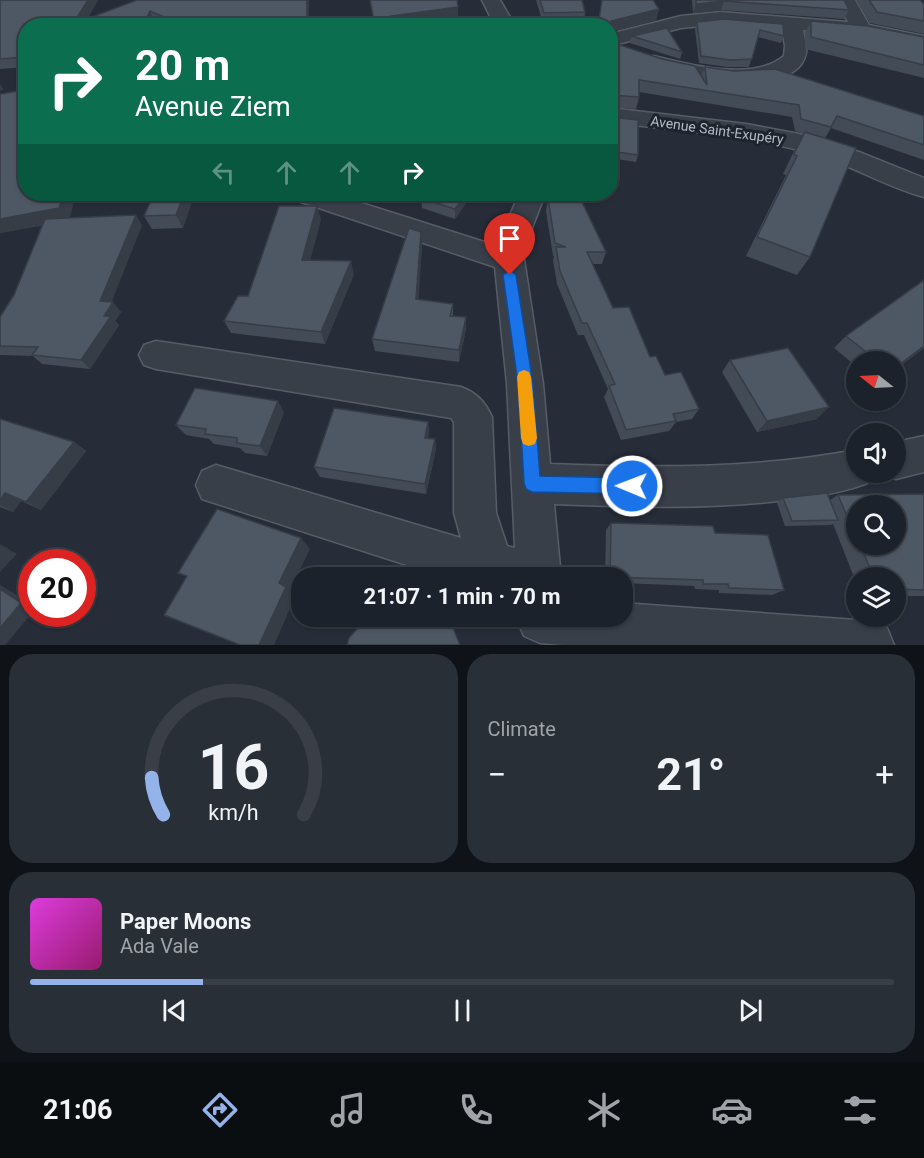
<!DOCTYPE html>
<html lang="en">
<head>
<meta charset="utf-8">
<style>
  :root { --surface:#1c222b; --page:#292f37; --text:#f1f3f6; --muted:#a0a4a9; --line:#3a3f47; --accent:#94b3ea }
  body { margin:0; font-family:Roboto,sans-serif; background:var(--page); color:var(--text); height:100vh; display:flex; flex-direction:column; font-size:22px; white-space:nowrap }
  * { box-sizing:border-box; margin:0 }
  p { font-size:20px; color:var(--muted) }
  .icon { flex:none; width:33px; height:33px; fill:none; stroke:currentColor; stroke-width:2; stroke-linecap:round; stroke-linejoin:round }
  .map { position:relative; height:645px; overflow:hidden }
  .details { display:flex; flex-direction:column; gap:9px; padding:9px; background:#0f1318; flex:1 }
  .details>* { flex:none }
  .top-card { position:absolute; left:18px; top:18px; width:600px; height:183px; border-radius:24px; box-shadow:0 2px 4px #0004,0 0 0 2px var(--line); background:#0b6e4f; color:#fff; overflow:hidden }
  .needle { width:39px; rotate:288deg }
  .tools { position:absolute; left:846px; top:351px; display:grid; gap:12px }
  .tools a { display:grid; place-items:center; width:60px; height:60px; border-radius:50%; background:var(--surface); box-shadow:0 2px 4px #0004,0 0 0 2px var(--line); font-size:30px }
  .speed { position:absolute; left:18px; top:549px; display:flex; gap:12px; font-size:30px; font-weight:700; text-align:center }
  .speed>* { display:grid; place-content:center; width:78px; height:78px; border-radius:50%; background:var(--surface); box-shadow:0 2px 4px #0004,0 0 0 2px var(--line); line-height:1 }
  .speed .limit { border:9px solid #d22; background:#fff; color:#111 }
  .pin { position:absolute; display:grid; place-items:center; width:51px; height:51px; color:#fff; margin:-62px -26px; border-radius:50% 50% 50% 0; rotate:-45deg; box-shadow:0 0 6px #0007 }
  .pin .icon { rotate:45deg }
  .me { position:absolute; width:66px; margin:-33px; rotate:271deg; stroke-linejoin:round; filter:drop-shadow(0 0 4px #0008) }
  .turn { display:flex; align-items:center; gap:21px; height:126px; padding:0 18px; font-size:27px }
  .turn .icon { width:78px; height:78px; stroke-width:2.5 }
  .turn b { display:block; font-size:42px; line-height:51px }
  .lanes { display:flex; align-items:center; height:57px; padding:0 18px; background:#0003; justify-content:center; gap:30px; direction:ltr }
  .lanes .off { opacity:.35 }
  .big { font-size:45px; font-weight:700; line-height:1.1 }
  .details .tile { flex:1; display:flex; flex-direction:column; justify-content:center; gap:9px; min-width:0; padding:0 21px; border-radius:24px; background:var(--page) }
  .details .dial { align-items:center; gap:0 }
  .dial svg { height:156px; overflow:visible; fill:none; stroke:var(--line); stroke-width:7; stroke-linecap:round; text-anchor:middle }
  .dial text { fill:var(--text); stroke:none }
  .song { display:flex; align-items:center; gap:18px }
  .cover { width:72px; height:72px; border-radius:9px; background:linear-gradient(135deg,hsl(300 70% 55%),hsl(320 70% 35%)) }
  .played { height:6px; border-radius:3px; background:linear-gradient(90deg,var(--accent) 20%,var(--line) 20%) }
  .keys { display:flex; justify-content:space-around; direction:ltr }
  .heat { display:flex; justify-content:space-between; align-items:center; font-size:33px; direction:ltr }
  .details .tiles { flex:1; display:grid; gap:9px; grid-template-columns:1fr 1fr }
  .tile:last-child { grid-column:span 2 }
  .trip { position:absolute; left:291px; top:567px; width:342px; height:60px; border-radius:24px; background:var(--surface); box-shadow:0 2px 4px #0004,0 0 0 2px var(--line); font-weight:700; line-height:60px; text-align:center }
  .tabs { display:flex; height:96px; justify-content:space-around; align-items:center; background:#0b0e11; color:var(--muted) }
  .tabs .icon { width:42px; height:42px }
  .tabs .active { color:var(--accent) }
  .tabs b { font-size:27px; color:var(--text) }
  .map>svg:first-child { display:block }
</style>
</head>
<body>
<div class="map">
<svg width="924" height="645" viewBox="0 0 924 645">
  <rect width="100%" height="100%" fill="#262d39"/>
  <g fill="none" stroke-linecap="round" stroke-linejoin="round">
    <g stroke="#575d67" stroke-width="3">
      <g id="minor">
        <polygon points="482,0 500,0 515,26 495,26"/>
        <path d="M837 0H855L869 25 924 36V48L862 35 803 30C804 37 807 46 806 53 797 102 677 76 647 66L643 62 647 58 654 56C690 65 753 82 784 56L785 46 782 29 721 24 681 28 610 46V34L681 16 721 12 848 22Z"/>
        <path d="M610 108 746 124 799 134 859 152 924 178V197C886 187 852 165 813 154 748 135 678 131 610 122Z"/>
        <path d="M291 194H333L497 246 519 194H545L529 236 524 259 543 384 550 464C653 468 754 469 856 450V472H874L870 482C846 492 819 496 794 499 714 510 634 507 554 504L561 578H447L202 499 196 485 202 471 216 465 461 538 454 513V422L451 418 156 369 144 365 139 355 144 345 156 341 461 387C477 393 485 402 492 417L496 513 507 546 515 548 507 384 495 267 295 200Z"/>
        <polygon points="924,436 924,472 896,479 882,473 896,472 896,442"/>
        <polygon points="622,603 870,621 887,628 894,645 563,645 540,643 524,636 517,620 518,616 622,616"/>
      </g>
    </g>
    <use href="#minor" fill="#393f49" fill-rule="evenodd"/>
  </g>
  <g fill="#434b56" fill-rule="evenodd">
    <polygon points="0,0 98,0 87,19 137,0 309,0 309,26 166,26 154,20 26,26 26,67 0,69"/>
    <polygon points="536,0 582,0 585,12 584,23 543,23"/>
    <polygon points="692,0 844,0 849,10 844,19 721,10 693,13"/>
    <polygon points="856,0 920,0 924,4 924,34 870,23"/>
    <polygon points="659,9 656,20 611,32 611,42 701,76 705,67 924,116 924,160 831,128 825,138 810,257 797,275 746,256 786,175 783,174 794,151 804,134 795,131 792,117 639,92 639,97 636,109 610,107 610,26"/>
    <polygon points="724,19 784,36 781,43 758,37 749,67 727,67 699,63 695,29 697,22"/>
    <polygon points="811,21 924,37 924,78 805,49 805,32"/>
    <polygon points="632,36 682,52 680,59 630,43"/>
    <polygon points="610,114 611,117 638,155 636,162 610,158"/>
    <polygon points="26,194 76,194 69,218 142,225 111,302 121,312 115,321 119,325 90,369 42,364 33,356 0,355 0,317 14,295 42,225 0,233"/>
    <polygon points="154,194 193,194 194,195 183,228 152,229 144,216"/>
    <polygon points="416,194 472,194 455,219 422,208 421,198 422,195"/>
    <polygon points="548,198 606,252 602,264 593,264 613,308 650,357 665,375 699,409 692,419 676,422 669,431 621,440 604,397 608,389 584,335 578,335 557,284 553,260 554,256 553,256 546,211"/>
    <polygon points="321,219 310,260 354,274 325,344 231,333 224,321"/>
    <polygon points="421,232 422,245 418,299 453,304 453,316 466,329 459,362 375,351 372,339"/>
    <polygon points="846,336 924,348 896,369 896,362 856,362 856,366 834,348"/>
    <polygon points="730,360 817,419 757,432 722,372"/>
    <polygon points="284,412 267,456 245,453 240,448 214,444 209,439 186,435 176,425"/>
    <polygon points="0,419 74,442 86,451 41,510 21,501 13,512 0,507"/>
    <polygon points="428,422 429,433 428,438 435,439 436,449 426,494 320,477 314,467"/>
    <path d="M924 494V596H896V578H856V582L833 524 831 525 785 526 777 503 783 498 830 500 838 495ZM856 506 896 544H856Z"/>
    <polygon points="611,523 715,533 784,590 772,595 719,593 719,590 695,589 694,586 622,583 622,578 605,578 606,530"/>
  </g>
  <g fill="#373d46">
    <polygon points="88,0 98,0 83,26 73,24"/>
    <rect x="307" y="0" width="2" height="26"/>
    <polygon points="724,1 721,10 693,13 696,4"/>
    <polygon points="458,7 458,16 394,26 392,16"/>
    <polygon points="659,9 656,20 610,32 611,21"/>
    <polygon points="150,11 154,20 152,26 143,26"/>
    <polygon points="0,84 4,89 0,91"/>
    <polygon points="64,194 76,194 69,221 0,233 0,219"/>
    <polygon points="184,194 193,194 194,195 183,228 176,215"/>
    <polygon points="466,194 472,194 472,195 455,219 455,209"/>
    <polygon points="317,206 321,219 307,273 302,260"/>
    <polygon points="136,215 142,225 109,309 113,302 121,312 115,321 119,325 90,369 81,360 104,316 100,301"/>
    <polygon points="421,232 422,245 418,311 416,299"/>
    <polygon points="351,261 354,274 325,344 321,332"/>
    <polygon points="466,317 466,329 459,362 459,350"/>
    <polygon points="924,346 924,348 896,369 896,367"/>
    <polygon points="278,401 284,412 267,456 260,446"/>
    <polygon points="829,407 817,419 757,432 767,421"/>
    <polygon points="428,422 429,433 426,448 425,438"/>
    <polygon points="435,439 436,449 426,494 425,484"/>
    <polygon points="74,442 86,451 41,510 26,502"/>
    <polygon points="5,493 21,501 13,512 0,505 0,500"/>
    <polygon points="301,538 310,549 290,590 296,595 274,645 259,645 279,583"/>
    <polygon points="0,544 17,554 0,572"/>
    <polygon points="0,585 32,604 32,613 5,645 0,645"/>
  </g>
  <g fill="#4e5764" stroke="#373d46" stroke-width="1.5">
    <polygon points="0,0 88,0 73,24 137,0 307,0 307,26 185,26 150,11 143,26 26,26 26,57 0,59"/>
    <polygon points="370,0 457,0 458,7 392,16 413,26 375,26"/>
    <polygon points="540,0 582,0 585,12 544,13"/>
    <polygon points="602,0 653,0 659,9 611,21 611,42 662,59 695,66 707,85 705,67 734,71 775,69 924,116 924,145 837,116 831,127 801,119 799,105 639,80 639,97 611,95 612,77 610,76 610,26 598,26"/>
    <polygon points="696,0 844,0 849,10 724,1 696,4"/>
    <polygon points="869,0 920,0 924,4 924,21 877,12"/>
    <polygon points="724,19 783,24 784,36 760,30 752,59 730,60 701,56 697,22"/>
    <polygon points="811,21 868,26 924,37 924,65 811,37"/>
    <polygon points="667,28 682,52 632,36"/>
    <polygon points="20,81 26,82 26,194 64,194 59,208 0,219 0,94 18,91"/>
    <polygon points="610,114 611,117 638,120 638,155 610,151"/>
    <polygon points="805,132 856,148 810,257 757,237 797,156 794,154"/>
    <polygon points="154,194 184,194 176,215 144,216"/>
    <polygon points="424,194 466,194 455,209 421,198"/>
    <polygon points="548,198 580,198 606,252 587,252 613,308 629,307 650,357 656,356 665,375 681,372 699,409 673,414 676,421 626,430 609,386 615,384 587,323 582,323 560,271 556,247 566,247 555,243"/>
    <polygon points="279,206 317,206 302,260 351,261 321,332 224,321 238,296 248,296"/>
    <polygon points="136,215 100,301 113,302 104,316 111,316 81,360 32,355 38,347 0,346 0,317 14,295 45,219"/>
    <polygon points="409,228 421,232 416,299 453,304 450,316 466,317 459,350 372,339"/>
    <polygon points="924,280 924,346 896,367 896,362 879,362 846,336"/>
    <polygon points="788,348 829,407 767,421 730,360"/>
    <polygon points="195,388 278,401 260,446 237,443 237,438 205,434 206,429 176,425"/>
    <polygon points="334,408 428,422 425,438 435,439 425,484 314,467"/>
    <polygon points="0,419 74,442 26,502 5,493 0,500"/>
    <polygon points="827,493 838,520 792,521 783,498"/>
    <polygon points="924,494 924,590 896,589 896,578 874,578 860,544 896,544 896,506 856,506 856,537 838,495"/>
    <polygon points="217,509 301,538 279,583 286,587 259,645 240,645 164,615 187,576 178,573"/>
    <polygon points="611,523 713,526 715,533 768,535 784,590 729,588 728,584 703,584 703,580 610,577"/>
    <polygon points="0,589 21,603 0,628"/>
    <polygon points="371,616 387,616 389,621 398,616 448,616 460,645 347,645 349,638 365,620"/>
  </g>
  <polygon fill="#1a73e8" stroke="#114b97" stroke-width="1.5" points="510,270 516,275 533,384 540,476 632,478 638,480 641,486 638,492 632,494 532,492 526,489 524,483 518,384 503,275"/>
  <polygon fill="#f59e0b" points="524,370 529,372 531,377 537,438 535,444 529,446 523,444 521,438 517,377 519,372"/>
  <g text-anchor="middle" stroke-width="6" stroke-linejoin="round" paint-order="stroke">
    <g font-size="14" fill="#b4bac5" stroke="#1e242e">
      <text transform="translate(717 130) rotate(8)" y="5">Avenue Saint-Exupéry</text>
    </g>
  </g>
</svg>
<div class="tools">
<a><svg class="needle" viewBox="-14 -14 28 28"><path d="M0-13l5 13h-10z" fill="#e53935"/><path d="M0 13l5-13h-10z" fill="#a0a4a9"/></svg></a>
<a><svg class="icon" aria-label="sound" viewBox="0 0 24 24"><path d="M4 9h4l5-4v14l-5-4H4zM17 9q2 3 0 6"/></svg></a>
<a><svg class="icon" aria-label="search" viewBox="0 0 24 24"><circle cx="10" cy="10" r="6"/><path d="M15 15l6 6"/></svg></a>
<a><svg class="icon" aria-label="layers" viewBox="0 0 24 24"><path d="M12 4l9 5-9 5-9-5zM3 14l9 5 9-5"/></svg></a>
</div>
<div class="speed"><div class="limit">20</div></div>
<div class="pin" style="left:510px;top:275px;background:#d93025"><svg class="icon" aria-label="arrive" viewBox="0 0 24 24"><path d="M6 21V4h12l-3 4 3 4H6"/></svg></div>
<svg class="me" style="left:632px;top:486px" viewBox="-20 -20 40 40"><circle r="17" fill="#1a73e8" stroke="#fff" stroke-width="3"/><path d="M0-11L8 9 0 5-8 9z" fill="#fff"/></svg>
<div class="trip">21:07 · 1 min · 70 m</div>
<div class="top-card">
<div class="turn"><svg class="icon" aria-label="right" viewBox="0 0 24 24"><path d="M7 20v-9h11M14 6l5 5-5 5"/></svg><div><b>20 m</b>Avenue Ziem</div></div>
<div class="lanes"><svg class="icon off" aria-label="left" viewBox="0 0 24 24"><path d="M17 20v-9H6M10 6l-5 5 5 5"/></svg><svg class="icon off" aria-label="ahead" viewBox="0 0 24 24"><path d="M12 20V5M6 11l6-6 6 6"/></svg><svg class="icon off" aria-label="ahead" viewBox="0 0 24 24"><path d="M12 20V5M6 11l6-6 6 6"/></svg><svg class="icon" aria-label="right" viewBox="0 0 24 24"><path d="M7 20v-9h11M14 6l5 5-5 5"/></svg></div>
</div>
</div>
<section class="details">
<div class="tiles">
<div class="tile dial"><svg viewBox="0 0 100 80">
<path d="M14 69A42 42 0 1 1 86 69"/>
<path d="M14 69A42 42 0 0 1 8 50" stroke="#94b3ea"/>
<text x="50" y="56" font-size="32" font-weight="700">16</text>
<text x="50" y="72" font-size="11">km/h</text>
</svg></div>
<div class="tile"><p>Climate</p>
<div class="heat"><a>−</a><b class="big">21°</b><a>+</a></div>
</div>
<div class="tile">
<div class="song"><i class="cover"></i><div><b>Paper Moons</b><p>Ada Vale</p></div></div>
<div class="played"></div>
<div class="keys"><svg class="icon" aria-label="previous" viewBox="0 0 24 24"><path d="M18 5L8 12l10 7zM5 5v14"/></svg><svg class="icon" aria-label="pause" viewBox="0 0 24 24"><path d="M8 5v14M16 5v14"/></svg><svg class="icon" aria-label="next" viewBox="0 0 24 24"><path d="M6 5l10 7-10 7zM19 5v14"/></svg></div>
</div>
</div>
</section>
<nav class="tabs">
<b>21:06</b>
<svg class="icon active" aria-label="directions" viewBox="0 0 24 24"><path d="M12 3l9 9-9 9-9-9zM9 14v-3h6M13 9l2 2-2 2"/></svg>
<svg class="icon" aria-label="music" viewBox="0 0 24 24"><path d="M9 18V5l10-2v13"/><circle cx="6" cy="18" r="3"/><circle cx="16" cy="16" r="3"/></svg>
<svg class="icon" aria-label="phone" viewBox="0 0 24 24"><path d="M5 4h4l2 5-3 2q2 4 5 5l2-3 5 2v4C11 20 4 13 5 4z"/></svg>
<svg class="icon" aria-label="climate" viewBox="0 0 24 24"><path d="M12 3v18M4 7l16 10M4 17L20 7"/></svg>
<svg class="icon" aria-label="car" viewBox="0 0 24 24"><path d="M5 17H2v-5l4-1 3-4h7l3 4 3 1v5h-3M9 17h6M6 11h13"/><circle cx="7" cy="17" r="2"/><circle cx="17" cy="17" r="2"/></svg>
<svg class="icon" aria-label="filters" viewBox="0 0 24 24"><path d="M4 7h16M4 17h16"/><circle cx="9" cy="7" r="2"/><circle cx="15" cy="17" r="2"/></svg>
</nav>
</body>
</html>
